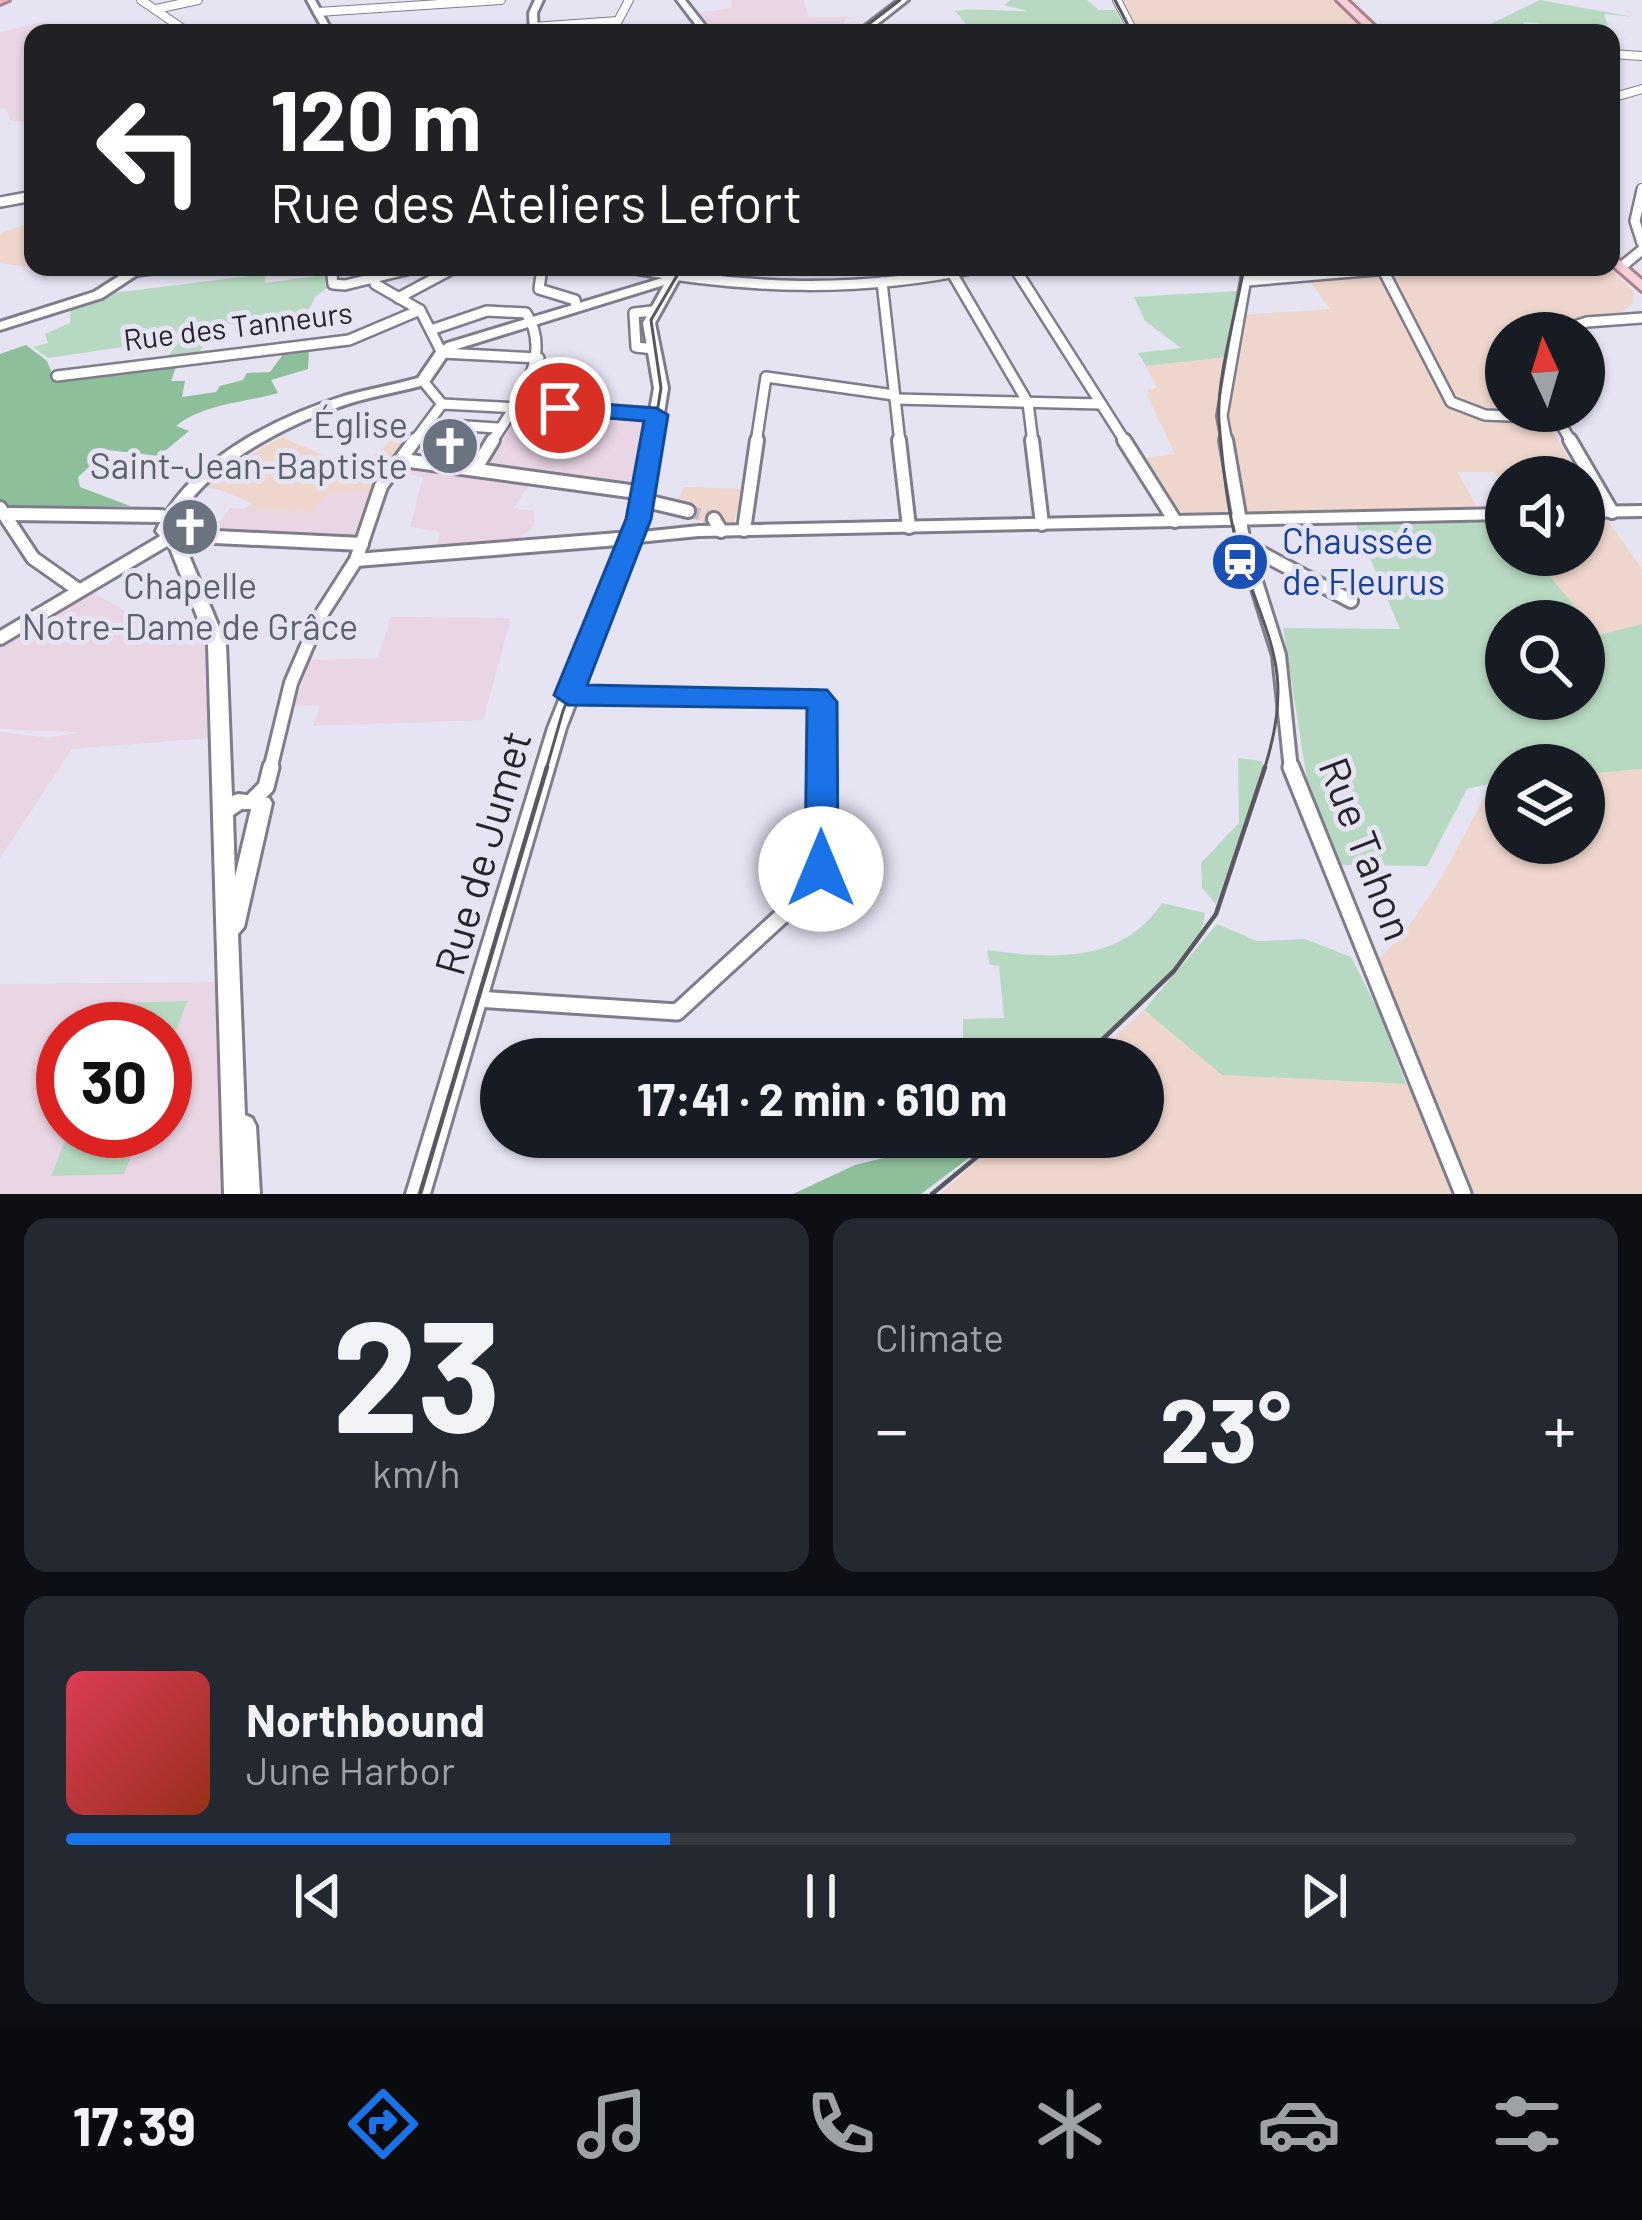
<!DOCTYPE html>
<html lang="en">
<head>
<meta charset="utf-8">
<style>
  :root { --surface:#171b24; --page:#242831; --text:#f1f3f6; --muted:#9ea1a6; --line:#363941; --accent:#1a73e8 }
  body { margin:0; font-family:Barlow,sans-serif; background:var(--page); color:var(--text); height:100vh; display:flex; flex-direction:column; font-size:45px; white-space:nowrap }
  * { box-sizing:border-box; margin:0 }
  p { font-size:39px; color:var(--muted) }
  .icon { flex:none; width:66px; height:66px; fill:none; stroke:currentColor; stroke-width:2; stroke-linecap:round; stroke-linejoin:round }
  .map { position:relative; height:1194px; overflow:hidden }
  .drawer { display:flex; flex-direction:column; gap:24px; padding:24px; background:#0d0f14; flex:1 }
  .drawer>* { flex:none }
  .top-card { position:absolute; left:24px; top:24px; width:1596px; height:252px; border-radius:24px; box-shadow:0 3px 9px #0004; background:#202124; color:#fff; overflow:hidden }
  .needle { width:78px; rotate:356deg }
  .tools { position:absolute; left:1485px; top:312px; display:grid; gap:24px }
  .tools a { display:grid; place-items:center; width:120px; height:120px; border-radius:50%; background:var(--surface); box-shadow:0 3px 9px #0004; font-size:60px }
  .speed { position:absolute; left:36px; top:1002px; display:flex; gap:24px; font-size:60px; font-weight:700; text-align:center }
  .speed>* { display:grid; place-content:center; width:156px; height:156px; border-radius:50%; background:var(--surface); box-shadow:0 3px 9px #0004; line-height:1 }
  .speed .limit { border:18px solid #d22; background:#fff; color:#111 }
  .pin { position:absolute; display:grid; place-items:center; width:102px; height:102px; color:#fff; margin:-51px; border:6px solid #fff; border-radius:50%; box-shadow:0 3px 12px #0007 }
  .me { position:absolute; width:132px; margin:-66px; rotate:0deg; stroke-linejoin:round; filter:drop-shadow(0 0 9px #0008) }
  .turn { display:flex; align-items:center; gap:42px; height:252px; padding:0 48px; font-size:54px }
  .turn .icon { width:156px; height:156px; stroke-width:2.5 }
  .turn b { display:block; font-size:84px; line-height:102px }
  .big { font-size:90px; font-weight:700; line-height:1.1 }
  .drawer .tile { flex:1; display:flex; flex-direction:column; justify-content:center; gap:18px; min-width:0; padding:0 42px; border-radius:24px; background:var(--page) }
  .drawer .dial { align-items:center; gap:0 }
  .dial b { font-size:156px; line-height:1 }
  .song { display:flex; align-items:center; gap:36px }
  .cover { width:144px; height:144px; border-radius:18px; background:linear-gradient(135deg,hsl(350 70% 55%),hsl(10 70% 35%)) }
  .played { height:12px; border-radius:6px; background:linear-gradient(90deg,var(--accent) 40%,var(--line) 40%) }
  .keys { display:flex; justify-content:space-around; direction:ltr }
  .heat { display:flex; justify-content:space-between; align-items:center; font-size:66px; direction:ltr }
  .drawer .tiles { flex:1; display:grid; gap:24px; grid-template-columns:1fr 1fr }
  .tile:last-child { grid-column:span 2 }
  .trip { position:absolute; left:480px; top:1038px; width:684px; height:120px; border-radius:60px; background:var(--surface); box-shadow:0 3px 9px #0004; font-weight:700; line-height:120px; text-align:center }
  .tab-bar { display:flex; height:192px; justify-content:space-around; align-items:center; background:#090b0e; color:var(--muted) }
  .tab-bar .icon { width:84px; height:84px }
  .tab-bar .current { color:var(--accent) }
  .tab-bar b { font-size:54px; color:var(--text) }
  .map>svg:first-child { display:block }
</style>
</head>
<body>
<div class="map">
<svg width="1642" height="1194" viewBox="0 0 1642 1194">
  <rect width="100%" height="100%" fill="#e6e3f3"/>
  <g fill="#eed6cc">
    <polygon points="1120,0 1341,0 1376,33 1137,33"/>
    <polygon points="33,221 33,267 135,269 85,276 0,263 0,234"/>
    <polygon points="1256,267 1609,267 1633,291 1633,303 1622,312 1567,319 1538,333 1506,333 1506,411 1542,411 1578,477 1506,477 1506,489 1494,472 1457,472 1478,509 1248,516 1229,417 1242,315 1330,309 1308,278 1256,276"/>
    <polygon points="1227,357 1221,433 1234,513 1175,517 1143,458 1175,454 1147,395 1148,390 1157,388 1146,366"/>
    <polygon points="388,429 418,431 376,490 328,495 312,512 245,509 252,503 217,489 194,487 281,437 332,459 369,460 394,438"/>
    <polygon points="684,487 745,489 733,525 721,531 659,501 677,502"/>
    <polygon points="1584,518 1606,518 1642,569 1642,624 1599,635 1532,555 1584,555"/>
    <polygon points="1642,769 1642,1194 940,1194 1003,1137 1143,1137 1143,1059 1090,1059 1144,1010 1222,1075 1419,1085 1377,961 1406,930 1442,877 1493,781 1506,780 1506,843 1584,843 1584,774"/>
  </g>
  <g fill="#e9d5e4" fill-rule="evenodd">
    <polygon points="731,0 803,0 809,17 867,17 845,19 844,24 710,31 698,13 731,8"/>
    <polygon points="40,23 65,24 33,33 33,123 10,120 7,109 0,109 0,32"/>
    <polygon points="587,373 570,407 516,404 535,376"/>
    <polygon points="511,408 650,416 639,489 476,468"/>
    <polygon points="405,464 532,481 513,508 534,511 534,526 515,542 436,549 440,532 410,527 423,477 399,472"/>
    <polygon points="376,490 359,544 212,532 230,508 311,512 330,492"/>
    <polygon points="88,590 160,631 202,619 221,737 72,749 0,858 0,732 49,738 81,732 0,729 0,646 73,593"/>
    <polygon points="391,617 511,618 483,720 313,726 320,705 293,706 311,660 378,658"/>
    <path d="M228 982 231 1194H0V984ZM63 1029H165V1131H63Z"/>
  </g>
  <g fill="#b8d9c1" fill-rule="evenodd">
    <path d="M1011 0H1087L1099 10H1116L1126 33H974L955 11C980 7 1003 12 1028 11L1004 5Z"/>
    <polygon points="1540,0 1633,17 1604,14 1608,26 1602,25 1601,33 1545,31 1539,23 1523,22 1525,31 1478,30"/>
    <polygon points="266,274 265,283 331,274 333,284 315,297 306,316 290,316 284,328 217,323 198,354 168,357 178,339 48,358 33,347 48,343 45,334 70,323 71,308 112,293"/>
    <polygon points="1237,291 1227,357 1146,366 1138,353 1181,348 1145,321 1134,297"/>
    <path d="M1503 520 1506 555H1532L1599 635 1642 624V769L1584 774V765H1506V780L1467 789 1427 866 1338 865 1313 817 1283 628 1400 629 1356 525ZM1506 621H1584V699H1506Z"/>
    <polygon points="1238,758 1261,761 1265,767 1216,904 1202,888 1201,863 1239,823"/>
    <path d="M1162 903 1205 913C1201 961 1119 1025 1084 1059H963V1019L1004 1018 999 966 990 965 987 950C1053 959 1121 964 1162 903Z"/>
    <polygon points="1217,924 1257,941 1305,939 1351,957 1381,1016 1406,1084 1222,1075 1144,1010"/>
    <polygon points="187,1001 165,1062 165,1029 110,1029 121,1003"/>
    <polygon points="69,1131 140,1131 124,1174 51,1176"/>
  </g>
  <g fill="#8dbf9b">
    <path d="M26 345 47 361 53 376 178 361 171 381H185L182 397 216 392 220 386 243 380 247 373 270 372 287 349 309 348 308 369 271 380 278 393C244 403 205 403 176 426L189 431 159 456 108 450 78 477 80 487 130 506H21L9 514 0 508V354Z"/>
    <polygon points="940,1144 963,1144 970,1157 921,1194 793,1194 855,1165"/>
  </g>
  <g fill="none" stroke-linecap="round" stroke-linejoin="round">
    <polyline stroke="#c0bdcb" stroke-width="12" stroke-dasharray="12 6" stroke-linecap="butt" points="688,511 714,519"/>
    <g stroke="#7f7d8b" stroke-width="10">
      <g id="street-far3">
        <polyline points="141,0 189,33"/>
        <polyline points="1117,0 1134,33"/>
        <polyline points="156,9 198,0"/>
        <polyline points="318,12 501,0"/>
        <polyline points="533,27 618,21 629,0"/>
        <polyline points="1611,54 1642,56"/>
        <polyline points="1611,98 1642,89"/>
        <polyline points="1641,193 1642,188"/>
      </g>
    </g>
    <g stroke="#7f7d8b" stroke-width="14">
      <g id="street-far2">
        <polyline points="1642,190 1635,221 1642,243"/>
        <polyline points="0,202 33,196"/>
        <polyline points="331,267 333,284 345,285 418,267"/>
        <polyline points="542,267 539,289 575,300 576,306"/>
        <path d="M624 267C744 289 860 294 980 267"/>
        <polyline points="1014,267 1126,443"/>
        <polyline points="1621,267 1642,250"/>
        <polyline points="1383,270 1451,402 1485,415 1557,418"/>
        <polyline points="952,273 1028,403 1033,443"/>
        <polyline points="1247,281 1412,267"/>
        <polyline points="882,282 900,443"/>
        <polyline points="375,284 420,310 442,353 539,358"/>
        <polyline points="398,298 456,267"/>
        <polyline points="652,311 634,313 636,347 654,349"/>
        <path d="M431 330 487 311 526 313C555 357 515 405 491 443"/>
        <polyline points="1553,333 1587,322 1642,318"/>
        <polyline points="57,376 349,340 420,310"/>
        <polyline points="423,381 442,404"/>
        <polyline points="895,399 1101,404"/>
        <polyline points="442,404 656,415"/>
        <polyline points="1555,414 1572,443"/>
        <polyline points="451,425 497,428"/>
        <polyline points="413,443 442,404"/>
        <polyline points="756,443 766,377 894,395"/>
        <polyline points="1227,443 1222,416 1248,267"/>
      </g>
    </g>
    <g stroke="#7f7d8b" stroke-width="18">
      <g id="street-far1">
        <polyline points="899,440 909,527"/>
        <polyline points="1032,440 1042,524"/>
        <polyline points="1124,440 1175,521"/>
        <polyline points="1226,440 1244,544 1279,655 1291,770"/>
        <polyline points="1570,440 1612,512"/>
        <polyline points="403,460 644,493"/>
        <polyline points="476,468 493,440"/>
        <polyline points="642,500 688,511"/>
        <polyline points="0,508 33,558 77,589"/>
        <polyline points="9,514 161,516 173,520 174,527"/>
        <polyline points="714,519 721,531"/>
        <polyline points="744,530 757,440"/>
        <polyline points="175,535 362,544"/>
        <polyline points="1244,544 1351,601"/>
        <polyline points="356,560 631,538"/>
        <polyline points="0,638 174,535"/>
        <polyline points="569,695 816,697 822,702 822,770"/>
        <polyline points="270,770 291,683 319,618 356,560 381,486 415,440"/>
      </g>
    </g>
    <g stroke="#7f7d8b" stroke-width="21">
      <g id="street">
        <polyline points="1291,767 1463,1194"/>
        <polyline points="254,799 266,787 271,767"/>
        <polyline points="477,999 677,1012 821,880 822,767"/>
      </g>
    </g>
    <g stroke="#7f7d8b" stroke-width="6">
      <g id="secondary">
        <polygon points="307,0 315,0 333,33 325,33"/>
        <polygon points="535,0 543,0 537,13 538,33 530,33 529,13"/>
        <polygon points="677,0 685,0 711,33 702,33"/>
        <polygon points="899,0 908,0 866,33 856,33"/>
        <polygon points="143,267 174,267 168,271 137,275 102,298 0,330 0,322 94,292 130,269"/>
        <path d="M674 267H686L655 323 668 388 647 519 642 532 699 526 1506 509V519L699 536 638 542 566 728 430 1194H406L548 728 631 519 654 388 643 323 664 285 457 349 447 356 428 384C403 391 378 395 354 402 290 422 200 467 172 530L185 546 226 644 232 796 238 794 269 798 272 803 244 927 238 934 245 1115 252 1118 256 1126 260 1194H224L208 644 170 548 156 531C188 461 273 418 344 396 369 389 394 385 418 378L437 350 447 343 669 276ZM242 809H251L235 877 233 815Z"/>
        <polygon points="1642,506 1642,516 1584,517 1584,507"/>
      </g>
    </g>
    <g stroke="#ac808b" stroke-width="6">
      <g id="primary">
        <polygon points="1337,0 1347,0 1382,33 1371,33"/>
        <polygon points="1611,253 1642,280 1642,291 1611,264"/>
      </g>
    </g>
    <g stroke="#ac808b" stroke-width="6">
      <polygon id="highway" points="0,0 9,0 0,4"/>
    </g>
    <use href="#street-far3" stroke="#fff" stroke-width="8"/>
    <use href="#street-far2" stroke="#fff" stroke-width="9"/>
    <use href="#street-far1" stroke="#fff" stroke-width="12"/>
    <use href="#street" stroke="#fff" stroke-width="15"/>
    <use href="#secondary" fill="#fff" fill-rule="evenodd"/>
    <use href="#primary" fill="#f8d0d9" fill-rule="evenodd"/>
    <use href="#highway" fill="#f4b1bf" fill-rule="evenodd"/>
    <g stroke="#59575f" stroke-width="3">
      <polyline points="1115,0 1132,33"/>
      <polyline points="857,33 900,0"/>
      <path d="M1244 267C1237 309 1216 381 1219 421 1222 459 1226 503 1236 540 1263 636 1298 665 1264 770"/>
      <polyline points="546,770 563,711 640,519 661,388 651,320 682,267"/>
    </g>
    <g stroke="#59575f" stroke-width="4.5">
      <polyline points="1082,1059 1174,971 1216,914 1265,767"/>
      <polyline points="420,1194 547,767"/>
      <polyline points="932,1194 1001,1137"/>
    </g>
  </g>
  <polygon fill="#1a73e8" stroke="#114b97" stroke-width="3" points="560,401 656,408 668,415 651,519 587,685 827,690 837,702 838,869 833,878 821,882 810,878 805,869 807,708 568,705 554,695 626,519 644,421 551,413 551,403"/>
  <defs>
    <g id="church-disc" transform="scale(3)"><circle r="9.5" fill="#6b7280" stroke="#e6e3f3"/><path d="M-1.2-6h2.4v3.5h3.3v2.4h-3.3V6h-2.4V-.1h-3.3v-2.4h3.3Z" fill="#fff"/></g>
    <g id="station-disc" transform="scale(3)"><circle r="9.5" fill="#1a4fb4" stroke="#e6e3f3"/><path d="M-3-6H3Q5-6 5-4V2Q5 4 3 4L4.5 6H3L1.5 4h-3L-3 6H-4.5L-3 4Q-5 4-5 2V-4Q-5-6-3-6ZM-3.5-4v3h7v-3ZM-3.5 1v1.5H-2V1ZM2 1v1.5H3.5V1Z" fill="#fff"/></g>
  </defs>
  <g fill-rule="evenodd">
    <use href="#church-disc" x="450" y="446"/>
    <use href="#church-disc" x="190" y="527"/>
    <use href="#station-disc" x="1240" y="562"/>
  </g>
  <g text-anchor="middle" stroke-width="10" stroke-linejoin="round" paint-order="stroke">
    <g font-size="30" fill="#26252a" stroke="#e6e3f3">
      <text transform="translate(238 327) rotate(-7)" y="10">Rue des Tanneurs</text>
    </g>
    <g font-size="36" fill="#5b616d" stroke="#e6e3f3" text-anchor="end">
      <text x="408" y="438">Église<tspan x="408" dy="41">Saint-Jean-Baptiste</tspan></text>
      <text x="190" y="599" text-anchor="middle">Chapelle<tspan x="190" dy="41">Notre-Dame de Grâce</tspan></text>
    </g>
    <g font-size="36" fill="#164399" stroke="#e6e3f3" text-anchor="start">
      <text x="1282" y="554">Chaussée<tspan x="1282" dy="41">de Fleurus</tspan></text>
    </g>
    <g font-size="42" fill="#26252a" stroke="#e6e3f3">
      <text transform="translate(1366 849) rotate(69)" y="15">Rue Tahon</text>
      <text transform="translate(483 853) rotate(-74)" y="15">Rue de Jumet</text>
    </g>
  </g>
</svg>
<div class="tools">
<a><svg class="needle" viewBox="-14 -14 28 28"><path d="M0-13l5 13h-10z" fill="#e53935"/><path d="M0 13l5-13h-10z" fill="#9ea1a6"/></svg></a>
<a><svg class="icon" aria-label="sound" viewBox="0 0 24 24"><path d="M4 9h4l5-4v14l-5-4H4zM17 9q2 3 0 6"/></svg></a>
<a><svg class="icon" aria-label="search" viewBox="0 0 24 24"><circle cx="10" cy="10" r="6"/><path d="M15 15l6 6"/></svg></a>
<a><svg class="icon" aria-label="layers" viewBox="0 0 24 24"><path d="M12 4l9 5-9 5-9-5zM3 14l9 5 9-5"/></svg></a>
</div>
<div class="speed"><div class="limit">30</div></div>
<div class="pin" style="left:560px;top:408px;background:#d93025"><svg class="icon" aria-label="arrive" viewBox="0 0 24 24"><path d="M6 21V4h12l-3 4 3 4H6"/></svg></div>
<svg class="me" style="left:821px;top:869px" viewBox="-20 -20 40 40"><circle r="19" fill="#fff"/><path d="M0-13L10 11 0 6-10 11z" fill="#1a73e8"/></svg>
<div class="trip">17:41 · 2 min · 610 m</div>
<div class="top-card">
<div class="turn"><svg class="icon" aria-label="left" viewBox="0 0 24 24"><path d="M17 20v-9H6M10 6l-5 5 5 5"/></svg><div><b>120 m</b>Rue des Ateliers Lefort</div></div>
</div>
</div>
<section class="drawer">
<div class="tiles">
<div class="tile dial"><b>23</b><p>km/h</p></div>
<div class="tile"><p>Climate</p>
<div class="heat"><a>−</a><b class="big">23°</b><a>+</a></div>
</div>
<div class="tile">
<div class="song"><i class="cover"></i><div><b>Northbound</b><p>June Harbor</p></div></div>
<div class="played"></div>
<div class="keys"><svg class="icon" aria-label="previous" viewBox="0 0 24 24"><path d="M18 5L8 12l10 7zM5 5v14"/></svg><svg class="icon" aria-label="pause" viewBox="0 0 24 24"><path d="M8 5v14M16 5v14"/></svg><svg class="icon" aria-label="next" viewBox="0 0 24 24"><path d="M6 5l10 7-10 7zM19 5v14"/></svg></div>
</div>
</div>
</section>
<nav class="tab-bar">
<b>17:39</b>
<svg class="icon current" aria-label="directions" viewBox="0 0 24 24"><path d="M12 3l9 9-9 9-9-9zM9 14v-3h6M13 9l2 2-2 2"/></svg>
<svg class="icon" aria-label="music" viewBox="0 0 24 24"><path d="M9 18V5l10-2v13"/><circle cx="6" cy="18" r="3"/><circle cx="16" cy="16" r="3"/></svg>
<svg class="icon" aria-label="phone" viewBox="0 0 24 24"><path d="M5 4h4l2 5-3 2q2 4 5 5l2-3 5 2v4C11 20 4 13 5 4z"/></svg>
<svg class="icon" aria-label="climate" viewBox="0 0 24 24"><path d="M12 3v18M4 7l16 10M4 17L20 7"/></svg>
<svg class="icon" aria-label="car" viewBox="0 0 24 24"><path d="M5 17H2v-5l4-1 3-4h7l3 4 3 1v5h-3M9 17h6M6 11h13"/><circle cx="7" cy="17" r="2"/><circle cx="17" cy="17" r="2"/></svg>
<svg class="icon" aria-label="filters" viewBox="0 0 24 24"><path d="M4 7h16M4 17h16"/><circle cx="9" cy="7" r="2"/><circle cx="15" cy="17" r="2"/></svg>
</nav>
</body>
</html>
